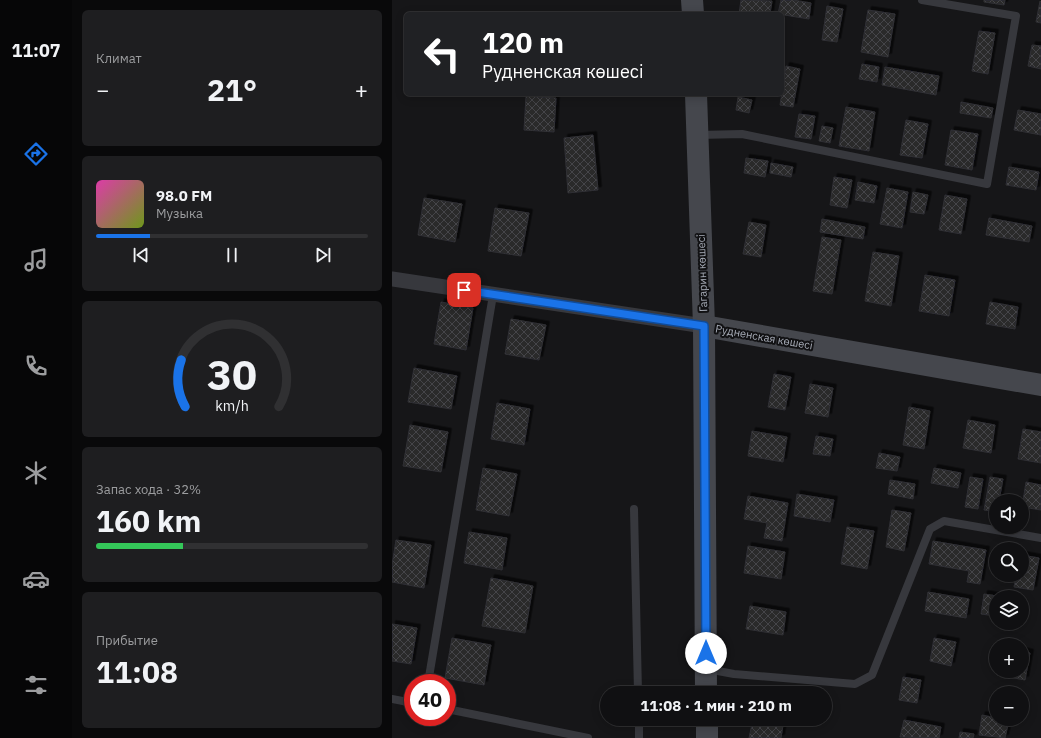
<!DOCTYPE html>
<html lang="ru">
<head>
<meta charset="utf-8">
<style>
  :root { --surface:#101012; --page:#1e1e20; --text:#f1f3f6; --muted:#9c9d9f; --line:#303032; --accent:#1a73e8 }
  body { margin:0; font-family:"IBM Plex Sans",sans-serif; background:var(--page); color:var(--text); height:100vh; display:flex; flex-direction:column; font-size:15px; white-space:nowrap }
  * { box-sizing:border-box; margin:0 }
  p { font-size:13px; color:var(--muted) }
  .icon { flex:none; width:22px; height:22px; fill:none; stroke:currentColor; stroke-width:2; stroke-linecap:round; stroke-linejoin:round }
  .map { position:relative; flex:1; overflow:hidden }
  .panel { display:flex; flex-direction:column; gap:10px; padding:10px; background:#09090a; width:320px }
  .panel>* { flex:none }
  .banner { position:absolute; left:12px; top:12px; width:380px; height:84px; border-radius:6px; box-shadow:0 2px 10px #0003,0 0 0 1px var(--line); background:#202124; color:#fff; overflow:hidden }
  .controls { position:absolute; left:597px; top:494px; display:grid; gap:8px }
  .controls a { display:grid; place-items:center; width:40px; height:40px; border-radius:50%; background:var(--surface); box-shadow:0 2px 10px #0003,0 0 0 1px var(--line); font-size:20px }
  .speed { position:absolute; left:12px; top:674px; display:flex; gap:8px; font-size:20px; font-weight:700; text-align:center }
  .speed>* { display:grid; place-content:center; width:52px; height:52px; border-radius:50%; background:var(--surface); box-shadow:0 2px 10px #0003,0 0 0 1px var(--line); line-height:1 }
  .speed .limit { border:6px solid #d22; background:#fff; color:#111 }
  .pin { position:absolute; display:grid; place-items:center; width:34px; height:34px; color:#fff; margin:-17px; border-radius:8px; box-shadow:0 2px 6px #0006 }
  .me { position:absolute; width:44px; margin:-22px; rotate:0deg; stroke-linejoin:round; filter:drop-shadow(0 0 3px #0008) }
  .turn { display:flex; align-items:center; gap:14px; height:84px; padding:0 12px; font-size:18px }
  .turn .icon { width:52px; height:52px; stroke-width:2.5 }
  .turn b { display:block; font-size:28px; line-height:34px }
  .big { font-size:30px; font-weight:800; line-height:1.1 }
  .panel .tile { flex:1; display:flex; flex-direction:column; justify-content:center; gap:6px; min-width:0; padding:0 14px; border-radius:6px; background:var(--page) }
  .panel .dial { align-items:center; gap:0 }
  .dial svg { height:104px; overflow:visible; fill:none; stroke:var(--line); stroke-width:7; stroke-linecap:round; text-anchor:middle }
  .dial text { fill:var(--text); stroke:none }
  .song { display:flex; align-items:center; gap:12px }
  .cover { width:48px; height:48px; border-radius:6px; background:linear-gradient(135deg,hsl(320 70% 55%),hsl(80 70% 35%)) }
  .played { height:4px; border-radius:2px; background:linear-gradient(90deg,var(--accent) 20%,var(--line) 20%) }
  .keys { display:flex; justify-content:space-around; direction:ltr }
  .heat { display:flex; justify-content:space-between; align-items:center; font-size:22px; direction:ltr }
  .charge { height:6px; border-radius:3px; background:linear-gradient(90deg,#34c759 32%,var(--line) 0) }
  .trip { position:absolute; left:208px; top:686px; width:232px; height:40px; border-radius:20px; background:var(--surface); box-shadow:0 2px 10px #0003,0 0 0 1px var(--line); font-weight:800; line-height:40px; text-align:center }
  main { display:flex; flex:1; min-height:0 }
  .tab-bar { display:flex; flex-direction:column; width:72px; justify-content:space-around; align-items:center; background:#060607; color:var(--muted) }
  .tab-bar .icon { width:28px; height:28px }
  .tab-bar .current { color:var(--accent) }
  .tab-bar b { font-size:18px; color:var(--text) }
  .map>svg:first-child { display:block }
</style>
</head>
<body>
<main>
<nav class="tab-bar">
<b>11:07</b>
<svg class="icon current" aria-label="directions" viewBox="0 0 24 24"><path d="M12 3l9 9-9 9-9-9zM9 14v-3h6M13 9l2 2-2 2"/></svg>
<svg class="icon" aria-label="music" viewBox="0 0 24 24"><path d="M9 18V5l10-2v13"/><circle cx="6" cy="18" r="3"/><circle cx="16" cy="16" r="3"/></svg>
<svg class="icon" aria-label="phone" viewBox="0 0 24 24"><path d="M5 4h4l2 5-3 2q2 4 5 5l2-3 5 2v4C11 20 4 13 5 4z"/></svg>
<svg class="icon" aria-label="climate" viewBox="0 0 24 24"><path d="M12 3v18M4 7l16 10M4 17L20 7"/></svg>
<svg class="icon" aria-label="car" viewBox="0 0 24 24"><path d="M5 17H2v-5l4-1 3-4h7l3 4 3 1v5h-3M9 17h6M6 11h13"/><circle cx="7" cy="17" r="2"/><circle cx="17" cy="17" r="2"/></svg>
<svg class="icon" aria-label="filters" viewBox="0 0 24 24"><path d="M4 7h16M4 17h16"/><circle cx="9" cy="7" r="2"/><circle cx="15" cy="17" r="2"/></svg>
</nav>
<section class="panel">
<div class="tile"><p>Климат</p>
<div class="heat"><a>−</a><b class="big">21°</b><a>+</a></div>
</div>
<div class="tile">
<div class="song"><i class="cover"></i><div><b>98.0 FM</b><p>Музыка</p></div></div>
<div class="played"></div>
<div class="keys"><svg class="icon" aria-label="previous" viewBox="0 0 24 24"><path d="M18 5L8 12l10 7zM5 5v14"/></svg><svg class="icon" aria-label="pause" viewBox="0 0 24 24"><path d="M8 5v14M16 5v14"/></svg><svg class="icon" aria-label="next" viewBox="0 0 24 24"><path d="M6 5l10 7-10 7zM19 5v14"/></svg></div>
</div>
<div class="tile dial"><svg viewBox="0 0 100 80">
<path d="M14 69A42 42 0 1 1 86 69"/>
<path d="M14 69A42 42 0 0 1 11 33" stroke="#1a73e8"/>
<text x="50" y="56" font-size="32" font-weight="700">30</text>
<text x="50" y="72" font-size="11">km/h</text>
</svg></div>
<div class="tile"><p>Запас хода · 32%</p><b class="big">160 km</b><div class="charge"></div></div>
<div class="tile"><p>Прибытие</p><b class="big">11:08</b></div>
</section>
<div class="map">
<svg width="649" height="738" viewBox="0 0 649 738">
  <defs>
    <pattern id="building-cross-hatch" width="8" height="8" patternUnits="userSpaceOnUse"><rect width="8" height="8" fill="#29292c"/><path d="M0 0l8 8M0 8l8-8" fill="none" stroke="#454548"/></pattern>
    <filter id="shadow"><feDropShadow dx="3.5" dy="-3.5" stdDeviation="0" flood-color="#0009"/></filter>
  </defs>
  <rect width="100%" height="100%" fill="#161618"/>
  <g fill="url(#building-cross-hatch)" stroke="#303034" filter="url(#shadow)">
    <polygon points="349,0 380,1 378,14 347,14"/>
    <polygon points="389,0 401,0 419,3 417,19 386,14"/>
    <polygon points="592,0 613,0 612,5 592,2"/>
    <polygon points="648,1 649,2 649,23 644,22"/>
    <polygon points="435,6 451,9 445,42 430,40"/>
    <polygon points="476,10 503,14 496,57 469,52"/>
    <polygon points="587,31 603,33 596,74 580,71"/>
    <polygon points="640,45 649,46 649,69 636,66"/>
    <polygon points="470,64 487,67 485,82 467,79"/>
    <polygon points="394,66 408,69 401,107 388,105"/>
    <polygon points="493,67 547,76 544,95 490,85"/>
    <polygon points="134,96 164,98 162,132 132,130"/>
    <polygon points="346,97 360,100 357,113 344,110"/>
    <polygon points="569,102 601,108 599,118 568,113"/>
    <polygon points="454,107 483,112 477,151 447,146"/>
    <polygon points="626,110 649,114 649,135 622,130"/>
    <polygon points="407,114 423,116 419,139 403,137"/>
    <polygon points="514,120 536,124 530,158 508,155"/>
    <polygon points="430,126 441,128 438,143 427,141"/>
    <polygon points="559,130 586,134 580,170 553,165"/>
    <polygon points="201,135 206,190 176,193 172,138"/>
    <polygon points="354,158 376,161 373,177 352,173"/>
    <polygon points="379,163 401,167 399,177 378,173"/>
    <polygon points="617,167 647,172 644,190 614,185"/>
    <polygon points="442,177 460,180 455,208 438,205"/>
    <polygon points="466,182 485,186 482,203 463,200"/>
    <polygon points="495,188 516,192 510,228 488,224"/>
    <polygon points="521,192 536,195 532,214 518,212"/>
    <polygon points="553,195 575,199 569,234 547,230"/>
    <polygon points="32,198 70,204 63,242 26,235"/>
    <polygon points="103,208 137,213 129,256 96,251"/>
    <polygon points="597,218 640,226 637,242 594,235"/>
    <polygon points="430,219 473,227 471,239 428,232"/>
    <polygon points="357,222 374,225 369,257 351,254"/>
    <polygon points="430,237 449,240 440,294 421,291"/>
    <polygon points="481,252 507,256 499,306 473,301"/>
    <polygon points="533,275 563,280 557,316 527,311"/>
    <polygon points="49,302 81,308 74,350 42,344"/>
    <polygon points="598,302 626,307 623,329 594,324"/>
    <polygon points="119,319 154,325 147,360 113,354"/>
    <polygon points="22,368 65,376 59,409 16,402"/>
    <polygon points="382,374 399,377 393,410 376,407"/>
    <polygon points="418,384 441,388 436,417 413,413"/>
    <polygon points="105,403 138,409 132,445 99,439"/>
    <polygon points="517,407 538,411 532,449 511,445"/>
    <polygon points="576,420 603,425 599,453 571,448"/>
    <polygon points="18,425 56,432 49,472 11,466"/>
    <polygon points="631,429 649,432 649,463 626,459"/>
    <polygon points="360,431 395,437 391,462 356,456"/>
    <polygon points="424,436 441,439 438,456 421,454"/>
    <polygon points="487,453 508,457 505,471 484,468"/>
    <polygon points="91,468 125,474 117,516 84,510"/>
    <polygon points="542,468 569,473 566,488 539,483"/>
    <polygon points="578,477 591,479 586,509 573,507"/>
    <polygon points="598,477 611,479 607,501 604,501 604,512 592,510"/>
    <polygon points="498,480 523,484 521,499 496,494"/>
    <polygon points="634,482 649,485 649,510 630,507"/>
    <polygon points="405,494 442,500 438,522 402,516"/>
    <polygon points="356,496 396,503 390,541 372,538 375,523 352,519"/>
    <polygon points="500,510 519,513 512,551 494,547"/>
    <polygon points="455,527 482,531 475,569 449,564"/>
    <polygon points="77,532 115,538 110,570 72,563"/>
    <polygon points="4,540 39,545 32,588 0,582 0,565"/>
    <polygon points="541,541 594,550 588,584 575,582 577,571 537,564"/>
    <polygon points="356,546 393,552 389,579 352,573"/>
    <polygon points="630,555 647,558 641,590 622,587 624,575 630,575"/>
    <polygon points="99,578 141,586 133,633 90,626"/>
    <polygon points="536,592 577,599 574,618 533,611"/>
    <polygon points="592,594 612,597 604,597 604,616 589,614"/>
    <polygon points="358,606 394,612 391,635 354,629"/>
    <polygon points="0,624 25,628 19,664 0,661"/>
    <polygon points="60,638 99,645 92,685 53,678"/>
    <polygon points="542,638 564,642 559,666 538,661"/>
    <polygon points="630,651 638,653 633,680 605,675 606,671 630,671"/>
    <polygon points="511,677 529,680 525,703 507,700"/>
    <polygon points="590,715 604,718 604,719 617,720 613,738 587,735"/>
    <polygon points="361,719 392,719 389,738 357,738"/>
    <polygon points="512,720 549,727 547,738 508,737"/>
    <polygon points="568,732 582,734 581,738 567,738"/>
  </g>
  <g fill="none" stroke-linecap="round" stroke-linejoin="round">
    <g stroke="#37383d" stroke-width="8">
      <polyline points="306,135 350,134 595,184 624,16 530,0"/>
      <polyline points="242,509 246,693"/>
      <polyline points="315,669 342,674 463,684 480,675 538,529 552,521 649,538"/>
      <polyline points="36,683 101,295"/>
      <polyline points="0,699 21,703"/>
      <polyline points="55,709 196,738"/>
      <polyline points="247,719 247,738"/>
    </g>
    <polyline stroke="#37383d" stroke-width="15" points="0,279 312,326"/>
    <g stroke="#45474d" stroke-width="22">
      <polyline points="300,0 301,14"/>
      <polyline points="304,94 312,326 314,693"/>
      <polyline points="312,326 649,385"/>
      <polyline points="315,719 315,738"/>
    </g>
  </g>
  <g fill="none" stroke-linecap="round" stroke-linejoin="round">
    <g stroke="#114b97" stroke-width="10">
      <polyline id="route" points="72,290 312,326 314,653"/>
    </g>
    <use href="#route" stroke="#1a73e8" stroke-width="7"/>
  </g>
  <g text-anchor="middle" stroke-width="4" stroke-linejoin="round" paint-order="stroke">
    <g font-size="11" fill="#a8adb8" stroke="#111113">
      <text transform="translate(310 273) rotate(-92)" y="4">Гагарин көшесі</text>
      <text transform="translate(372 337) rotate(10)" y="4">Рудненская көшесі</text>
    </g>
  </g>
</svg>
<div class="controls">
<a><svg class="icon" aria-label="sound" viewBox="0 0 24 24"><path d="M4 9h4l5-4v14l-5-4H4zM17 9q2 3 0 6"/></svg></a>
<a><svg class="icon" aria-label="search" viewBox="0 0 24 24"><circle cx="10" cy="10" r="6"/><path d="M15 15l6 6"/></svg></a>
<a><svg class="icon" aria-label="layers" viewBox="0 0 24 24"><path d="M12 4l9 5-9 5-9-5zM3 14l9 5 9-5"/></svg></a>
<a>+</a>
<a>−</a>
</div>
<div class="speed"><div class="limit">40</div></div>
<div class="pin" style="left:72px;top:290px;background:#d93025"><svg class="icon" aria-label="arrive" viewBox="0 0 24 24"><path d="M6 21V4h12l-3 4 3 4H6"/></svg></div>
<svg class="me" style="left:314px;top:653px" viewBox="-20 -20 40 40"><circle r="19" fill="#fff"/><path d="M0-13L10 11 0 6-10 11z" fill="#1a73e8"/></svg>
<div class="trip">11:08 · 1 мин · 210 m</div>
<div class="banner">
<div class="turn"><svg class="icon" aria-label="left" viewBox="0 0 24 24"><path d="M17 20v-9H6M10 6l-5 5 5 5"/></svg><div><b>120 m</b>Рудненская көшесі</div></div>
</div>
</div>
</main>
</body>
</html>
